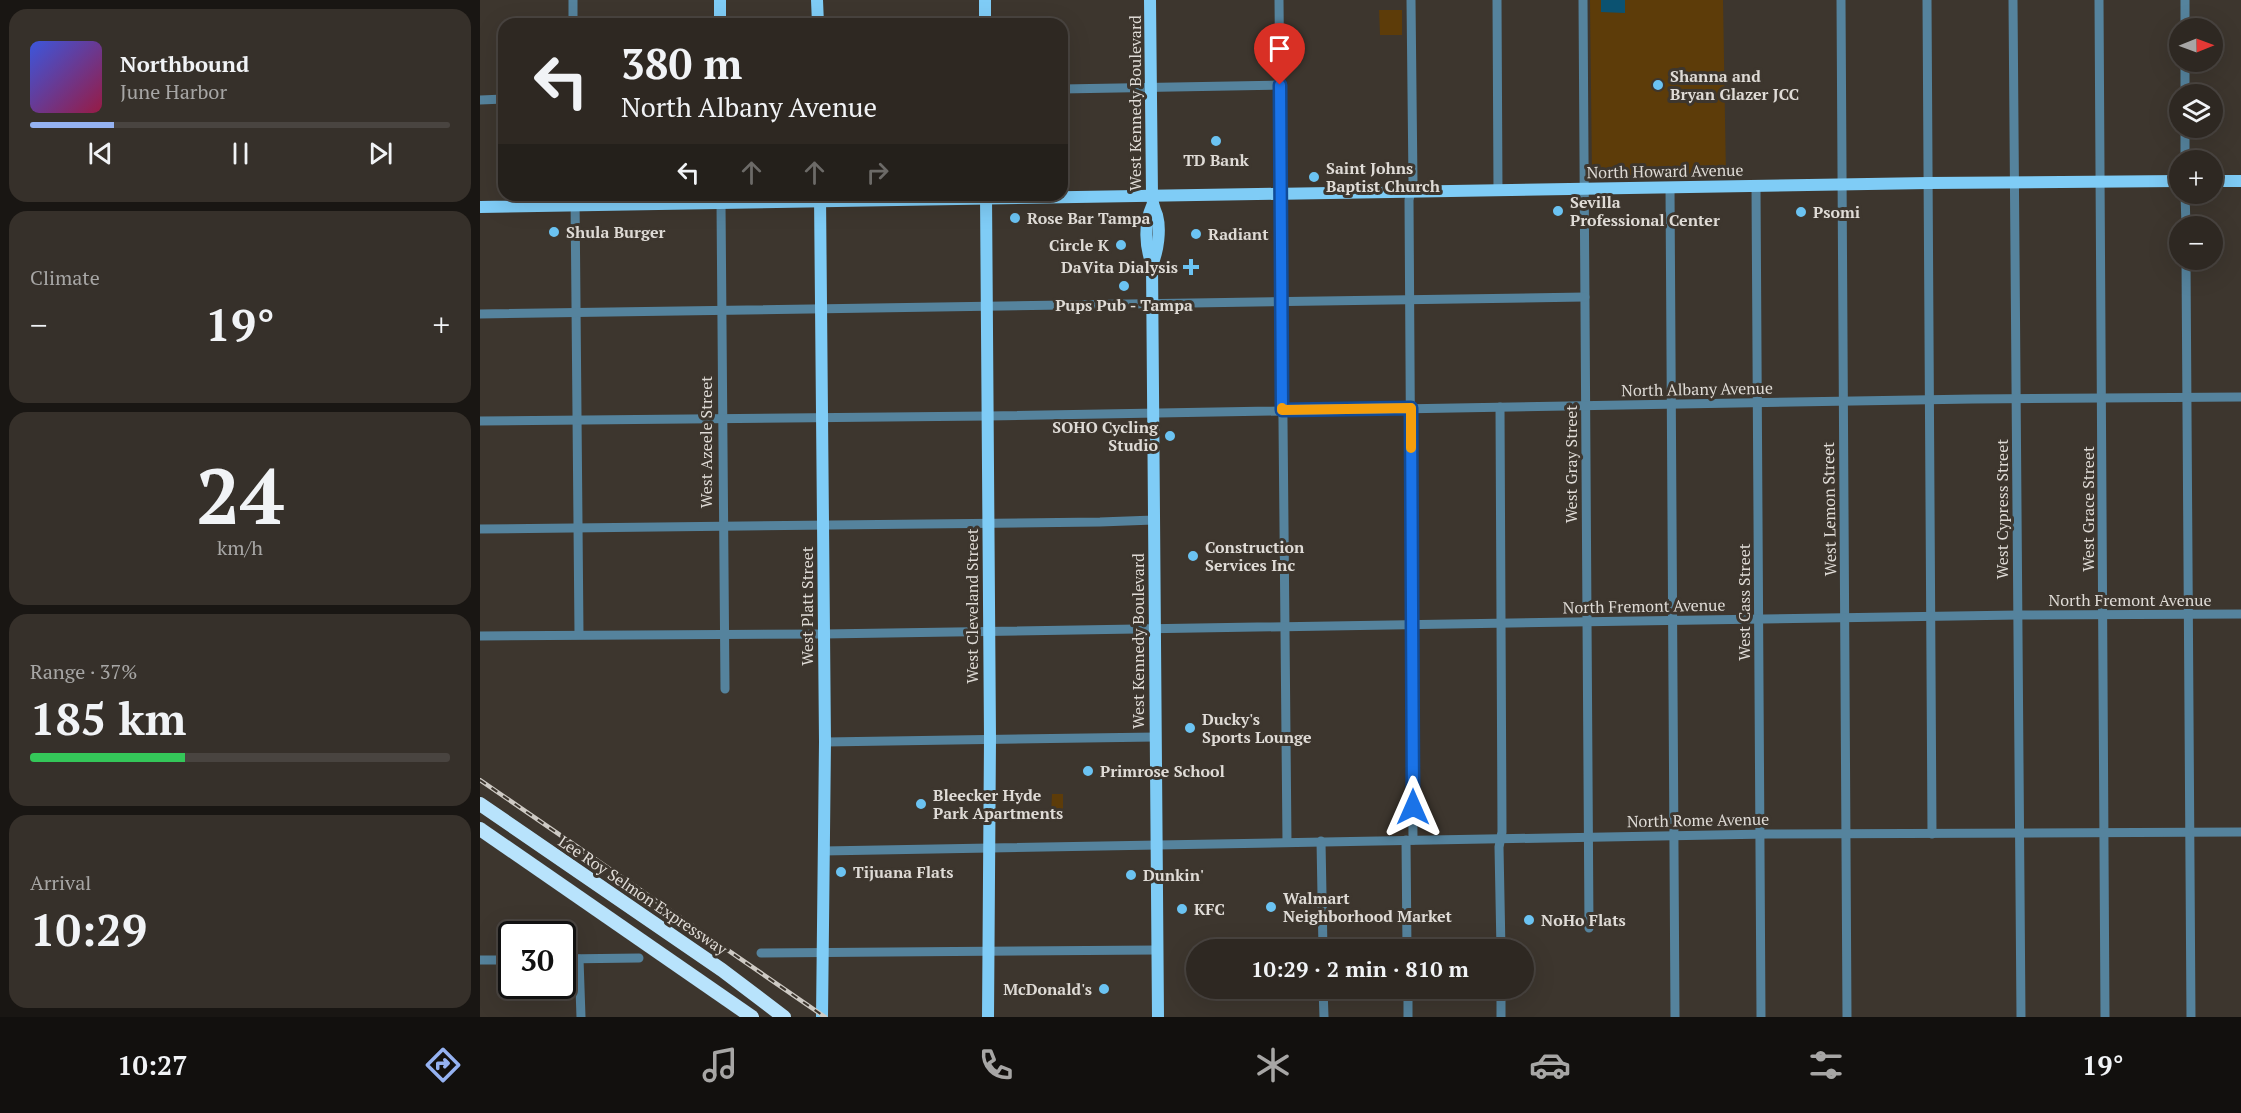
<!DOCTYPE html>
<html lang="en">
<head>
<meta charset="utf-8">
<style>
  :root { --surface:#2e2822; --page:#36302a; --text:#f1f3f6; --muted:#a7a6a5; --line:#494440; --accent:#95b2f1 }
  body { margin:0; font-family:"PT Serif",serif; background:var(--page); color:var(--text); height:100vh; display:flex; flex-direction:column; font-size:22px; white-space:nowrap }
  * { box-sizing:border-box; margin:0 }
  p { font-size:20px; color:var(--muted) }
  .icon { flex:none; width:33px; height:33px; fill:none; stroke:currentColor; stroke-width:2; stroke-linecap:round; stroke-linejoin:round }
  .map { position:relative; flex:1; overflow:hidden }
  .side { display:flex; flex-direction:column; gap:9px; padding:9px; background:#191613; width:480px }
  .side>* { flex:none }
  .hud { position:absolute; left:18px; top:18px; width:570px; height:183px; border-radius:18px; box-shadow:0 6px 24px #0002,0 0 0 2px var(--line); background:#2e2822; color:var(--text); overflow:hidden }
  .needle { width:39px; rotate:89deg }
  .buttons { position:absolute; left:1689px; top:18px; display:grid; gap:12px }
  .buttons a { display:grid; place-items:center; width:54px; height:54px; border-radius:50%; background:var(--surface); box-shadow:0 6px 24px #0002,0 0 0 2px var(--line); font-size:30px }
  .speed { position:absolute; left:18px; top:921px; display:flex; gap:12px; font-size:30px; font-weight:700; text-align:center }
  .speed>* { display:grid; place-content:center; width:78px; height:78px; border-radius:50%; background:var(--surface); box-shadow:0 6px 24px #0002,0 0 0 2px var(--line); line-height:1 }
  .speed .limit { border:3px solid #111; border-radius:9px; background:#fff; color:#111 }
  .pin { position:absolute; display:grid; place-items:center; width:51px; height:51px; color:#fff; margin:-62px -26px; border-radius:50% 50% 50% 0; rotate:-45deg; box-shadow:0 0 6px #0007 }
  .pin .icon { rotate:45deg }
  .me { position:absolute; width:66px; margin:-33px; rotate:0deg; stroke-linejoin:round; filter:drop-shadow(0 0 4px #0008) }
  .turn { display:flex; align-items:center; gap:21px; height:126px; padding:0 24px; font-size:27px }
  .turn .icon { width:78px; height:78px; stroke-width:2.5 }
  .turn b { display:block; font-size:42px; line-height:51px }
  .lanes { display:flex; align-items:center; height:57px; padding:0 24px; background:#0003; justify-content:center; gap:30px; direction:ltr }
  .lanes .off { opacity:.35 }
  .big { font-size:45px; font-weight:600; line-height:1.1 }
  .side .card { flex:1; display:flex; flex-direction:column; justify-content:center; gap:9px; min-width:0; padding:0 21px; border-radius:18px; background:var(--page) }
  .side .dial { align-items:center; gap:0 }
  .dial b { font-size:78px; line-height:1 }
  .song { display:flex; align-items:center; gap:18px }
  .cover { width:72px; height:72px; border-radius:9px; background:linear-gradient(135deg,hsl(230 70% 55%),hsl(340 70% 35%)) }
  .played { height:6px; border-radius:3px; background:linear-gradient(90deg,var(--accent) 20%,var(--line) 20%) }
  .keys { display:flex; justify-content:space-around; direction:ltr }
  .heat { display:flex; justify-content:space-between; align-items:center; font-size:33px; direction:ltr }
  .charge { height:9px; border-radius:4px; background:linear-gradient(90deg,#34c759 37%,var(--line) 0) }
  .trip { position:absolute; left:706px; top:939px; width:348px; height:60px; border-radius:30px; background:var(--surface); box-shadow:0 6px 24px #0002,0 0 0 2px var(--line); font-weight:600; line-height:60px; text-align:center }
  .menu { display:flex; height:96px; justify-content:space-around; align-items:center; background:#12100e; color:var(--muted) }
  .menu .icon { width:42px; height:42px }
  .menu .active { color:var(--accent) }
  .menu b { font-size:27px; color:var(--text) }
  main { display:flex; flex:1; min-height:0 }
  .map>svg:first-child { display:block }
</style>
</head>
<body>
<main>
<section class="side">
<div class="card">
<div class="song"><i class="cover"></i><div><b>Northbound</b><p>June Harbor</p></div></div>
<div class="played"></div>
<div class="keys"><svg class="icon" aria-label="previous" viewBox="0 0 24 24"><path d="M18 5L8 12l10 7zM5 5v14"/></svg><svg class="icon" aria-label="pause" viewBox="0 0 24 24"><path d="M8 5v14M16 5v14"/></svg><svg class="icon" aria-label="next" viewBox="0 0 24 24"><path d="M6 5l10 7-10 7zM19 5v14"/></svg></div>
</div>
<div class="card"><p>Climate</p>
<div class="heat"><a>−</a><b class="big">19°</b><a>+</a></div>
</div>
<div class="card dial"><b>24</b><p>km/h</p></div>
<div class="card"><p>Range · 37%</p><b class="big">185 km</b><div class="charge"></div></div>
<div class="card"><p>Arrival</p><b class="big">10:29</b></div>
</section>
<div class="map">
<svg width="1761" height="1017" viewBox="0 0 1761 1017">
  <rect width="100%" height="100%" fill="#3d362e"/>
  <g fill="#5d3c09">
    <polygon points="1110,0 1243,0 1246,177 1232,177 1226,175 1112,177"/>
    <polygon points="899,10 922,10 922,35 900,35"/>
    <polygon points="572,794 583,794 583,817 571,817"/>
  </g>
  <polygon fill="#0b5271" points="1121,0 1145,0 1145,13 1121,12"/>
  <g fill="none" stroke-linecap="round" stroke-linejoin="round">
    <g stroke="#55839d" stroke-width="9">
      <polyline points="93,0 93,24"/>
      <polyline points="799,0 807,842"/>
      <polyline points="931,0 933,183 929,200 933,840"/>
      <polyline points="1017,0 1018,191"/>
      <polyline points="1103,0 1109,928"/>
      <polyline points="1361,0 1367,1017"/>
      <polyline points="1447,0 1452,834"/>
      <polyline points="1533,0 1541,1017"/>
      <polyline points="1619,0 1625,1017"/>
      <polyline points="1705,0 1705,28"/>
      <polyline points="1705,62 1705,94"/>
      <polyline points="582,89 800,85"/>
      <polyline points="0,100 24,99"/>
      <polyline points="1705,128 1705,160"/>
      <polyline points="1276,186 1281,1017"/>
      <polyline points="1190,187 1195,1017"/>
      <polyline points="1705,194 1706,226"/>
      <polyline points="95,195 99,634"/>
      <polyline points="241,203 245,689"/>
      <polyline points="1706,260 1711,1017"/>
      <polyline points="0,314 1105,297"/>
      <polyline points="1020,407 1022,832 1019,847 1021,950"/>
      <polyline points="0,421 508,416 1493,399 1761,397"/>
      <polyline points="0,529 620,522 674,520"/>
      <polyline points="0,636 344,634 1538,615 1761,614"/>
      <polyline points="345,742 676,737"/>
      <polyline points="926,840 927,950"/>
      <polyline points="841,841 843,950"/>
      <polyline points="343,851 1288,834 1761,832"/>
      <polyline points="281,953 677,950"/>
      <polyline points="82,959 159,958"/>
      <polyline points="99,959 101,1017"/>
      <polyline points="0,960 32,960"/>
      <polyline points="843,988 844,1017"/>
      <polyline points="928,988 928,1017"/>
      <polyline points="1021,988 1021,1017"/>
    </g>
    <g stroke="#7fccf6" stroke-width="12">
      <polyline points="240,0 240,24"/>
      <polyline points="337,0 338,24"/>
      <polyline points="505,0 505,24"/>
      <path d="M670 0 672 195C672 203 674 208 677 215 681 230 678 251 672 265"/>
      <polyline points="1732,181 1761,181"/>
      <polyline points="340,195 345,742 342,1017"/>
      <polyline points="506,195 510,738 508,1017"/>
      <path d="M672 206C664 224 665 246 672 265L678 1017"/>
      <polyline points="0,207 1448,183 1700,181"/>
    </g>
    <g stroke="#b8e3fc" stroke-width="14">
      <polyline points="0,804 242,970 304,1017"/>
      <polyline points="0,829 272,1017"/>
    </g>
    <g stroke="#cecac4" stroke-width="4.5">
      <polyline id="rail" points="0,780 345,1017"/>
    </g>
    <use href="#rail" stroke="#3d362e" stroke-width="2" stroke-dasharray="7" stroke-linecap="butt"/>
  </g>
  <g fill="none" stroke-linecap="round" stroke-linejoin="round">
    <g stroke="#114b97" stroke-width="15">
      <polyline id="route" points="800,85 802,410 931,408 933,807"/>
    </g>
    <use href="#route" stroke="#1a73e8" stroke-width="10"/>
    <polyline stroke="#f59e0b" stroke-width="10" points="802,408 802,410 931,408 931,448"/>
  </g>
  <g fill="#6bc3f2" stroke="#3d362e" stroke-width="2">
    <circle cx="1178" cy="85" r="6"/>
    <circle cx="736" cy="141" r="6"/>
    <circle cx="834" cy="177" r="6"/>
    <circle cx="1078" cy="211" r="6"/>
    <circle cx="1321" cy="212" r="6"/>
    <circle cx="535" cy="218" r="6"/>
    <circle cx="74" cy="232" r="6"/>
    <circle cx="716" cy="234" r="6"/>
    <circle cx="641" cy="245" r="6"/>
    <path d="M708 258h6v6h6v6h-6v6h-6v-6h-6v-6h6z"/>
    <circle cx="644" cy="286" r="6"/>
    <circle cx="690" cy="436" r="6"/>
    <circle cx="713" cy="556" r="6"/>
    <circle cx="710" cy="728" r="6"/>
    <circle cx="608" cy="771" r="6"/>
    <circle cx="441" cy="804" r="6"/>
    <circle cx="361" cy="872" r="6"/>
    <circle cx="651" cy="875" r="6"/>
    <circle cx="791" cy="907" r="6"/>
    <circle cx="702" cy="909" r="6"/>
    <circle cx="1049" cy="920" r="6"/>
    <circle cx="624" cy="989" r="6"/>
  </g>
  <g text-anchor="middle" stroke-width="6" stroke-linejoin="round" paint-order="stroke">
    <g font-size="16" font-weight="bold" fill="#dfdbd6" stroke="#3d362e" text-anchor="start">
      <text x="1190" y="82">Shanna and<tspan x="1190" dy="18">Bryan Glazer JCC</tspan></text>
      <text x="736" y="166" text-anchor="middle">TD Bank</text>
      <text x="846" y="174">Saint Johns<tspan x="846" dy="18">Baptist Church</tspan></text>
      <text x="1090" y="208">Sevilla<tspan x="1090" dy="18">Professional Center</tspan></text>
      <text x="1333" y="218">Psomi</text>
      <text x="547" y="224">Rose Bar Tampa</text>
      <text x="86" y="238">Shula Burger</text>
      <text x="728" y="240">Radiant</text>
      <text x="629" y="251" text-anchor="end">Circle K</text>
      <text x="698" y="273" text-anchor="end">DaVita Dialysis</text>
      <text x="644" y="311" text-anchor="middle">Pups Pub - Tampa</text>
      <text x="678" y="433" text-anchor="end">SOHO Cycling<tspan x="678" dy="18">Studio</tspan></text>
      <text x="725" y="553">Construction<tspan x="725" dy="18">Services Inc</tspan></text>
      <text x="722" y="725">Ducky's<tspan x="722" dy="18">Sports Lounge</tspan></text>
      <text x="620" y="777">Primrose School</text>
      <text x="453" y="801">Bleecker Hyde<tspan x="453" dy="18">Park Apartments</tspan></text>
      <text x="373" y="878">Tijuana Flats</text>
      <text x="663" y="881">Dunkin'</text>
      <text x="803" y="904">Walmart<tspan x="803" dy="18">Neighborhood Market</tspan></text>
      <text x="714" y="915">KFC</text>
      <text x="1061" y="926">NoHo Flats</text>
      <text x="612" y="995" text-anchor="end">McDonald's</text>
    </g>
    <g font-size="16" fill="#dfdbd6" stroke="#3d362e">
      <text transform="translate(655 103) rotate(-90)" y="6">West Kennedy Boulevard</text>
      <text transform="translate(1185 171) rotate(-1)" y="6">North Howard Avenue</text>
      <text transform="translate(1217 389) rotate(-1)" y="6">North Albany Avenue</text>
      <text transform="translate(226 442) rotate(-90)" y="6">West Azeele Street</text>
      <text transform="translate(1091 464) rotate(-90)" y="6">West Gray Street</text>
      <text transform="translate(1349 509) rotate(-91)" y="6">West Lemon Street</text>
      <text transform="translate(1522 509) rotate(-90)" y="6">West Cypress Street</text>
      <text transform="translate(1608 509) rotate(-90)" y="6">West Grace Street</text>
      <text x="1650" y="606">North Fremont Avenue</text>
      <text transform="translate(1264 602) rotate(-90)" y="6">West Cass Street</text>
      <text transform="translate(327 606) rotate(-90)" y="6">West Platt Street</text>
      <text transform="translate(492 606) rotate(-90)" y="6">West Cleveland Street</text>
      <text transform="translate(1164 606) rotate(-1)" y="6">North Fremont Avenue</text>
      <text transform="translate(658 641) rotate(-90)" y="6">West Kennedy Boulevard</text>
      <text transform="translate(1218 820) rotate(-1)" y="6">North Rome Avenue</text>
      <text transform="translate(163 895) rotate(34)" y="6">Lee Roy Selmon Expressway</text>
    </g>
  </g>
</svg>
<div class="buttons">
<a><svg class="needle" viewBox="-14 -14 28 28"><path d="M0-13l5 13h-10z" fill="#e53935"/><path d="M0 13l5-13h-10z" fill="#a7a6a5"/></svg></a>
<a><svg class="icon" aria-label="layers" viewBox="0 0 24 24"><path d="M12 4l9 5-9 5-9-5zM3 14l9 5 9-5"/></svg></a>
<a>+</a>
<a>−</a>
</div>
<div class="speed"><div class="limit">30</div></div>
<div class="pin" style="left:800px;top:85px;background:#d93025"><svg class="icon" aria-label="arrive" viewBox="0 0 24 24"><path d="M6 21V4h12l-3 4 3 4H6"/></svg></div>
<svg class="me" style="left:933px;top:807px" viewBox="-20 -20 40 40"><path d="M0-17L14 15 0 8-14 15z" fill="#1a73e8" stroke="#fff" stroke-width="4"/></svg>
<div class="trip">10:29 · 2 min · 810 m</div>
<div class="hud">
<div class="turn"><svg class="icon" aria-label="left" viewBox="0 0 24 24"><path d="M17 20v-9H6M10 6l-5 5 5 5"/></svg><div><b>380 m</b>North Albany Avenue</div></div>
<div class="lanes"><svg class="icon" aria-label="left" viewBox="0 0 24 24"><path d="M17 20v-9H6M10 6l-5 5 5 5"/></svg><svg class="icon off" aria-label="ahead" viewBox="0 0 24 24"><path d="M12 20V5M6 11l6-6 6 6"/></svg><svg class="icon off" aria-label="ahead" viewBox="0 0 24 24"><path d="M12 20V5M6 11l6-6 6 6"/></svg><svg class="icon off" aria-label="right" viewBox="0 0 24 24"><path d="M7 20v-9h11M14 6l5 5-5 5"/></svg></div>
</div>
</div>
</main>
<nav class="menu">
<b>10:27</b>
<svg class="icon active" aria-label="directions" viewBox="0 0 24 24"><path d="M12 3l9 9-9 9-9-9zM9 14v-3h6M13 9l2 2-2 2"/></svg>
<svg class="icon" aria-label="music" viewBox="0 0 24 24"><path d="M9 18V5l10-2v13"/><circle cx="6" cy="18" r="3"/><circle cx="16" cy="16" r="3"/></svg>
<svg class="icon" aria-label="phone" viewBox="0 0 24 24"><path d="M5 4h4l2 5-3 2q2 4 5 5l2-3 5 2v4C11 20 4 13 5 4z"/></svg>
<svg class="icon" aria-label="climate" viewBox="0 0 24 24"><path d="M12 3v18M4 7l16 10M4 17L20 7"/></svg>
<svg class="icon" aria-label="car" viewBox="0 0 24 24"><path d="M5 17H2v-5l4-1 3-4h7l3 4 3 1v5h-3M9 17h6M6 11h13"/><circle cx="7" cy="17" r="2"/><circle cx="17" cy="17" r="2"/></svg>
<svg class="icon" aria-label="filters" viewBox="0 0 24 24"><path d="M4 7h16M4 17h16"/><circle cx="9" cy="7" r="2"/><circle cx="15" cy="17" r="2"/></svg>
<b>19°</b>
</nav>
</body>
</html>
